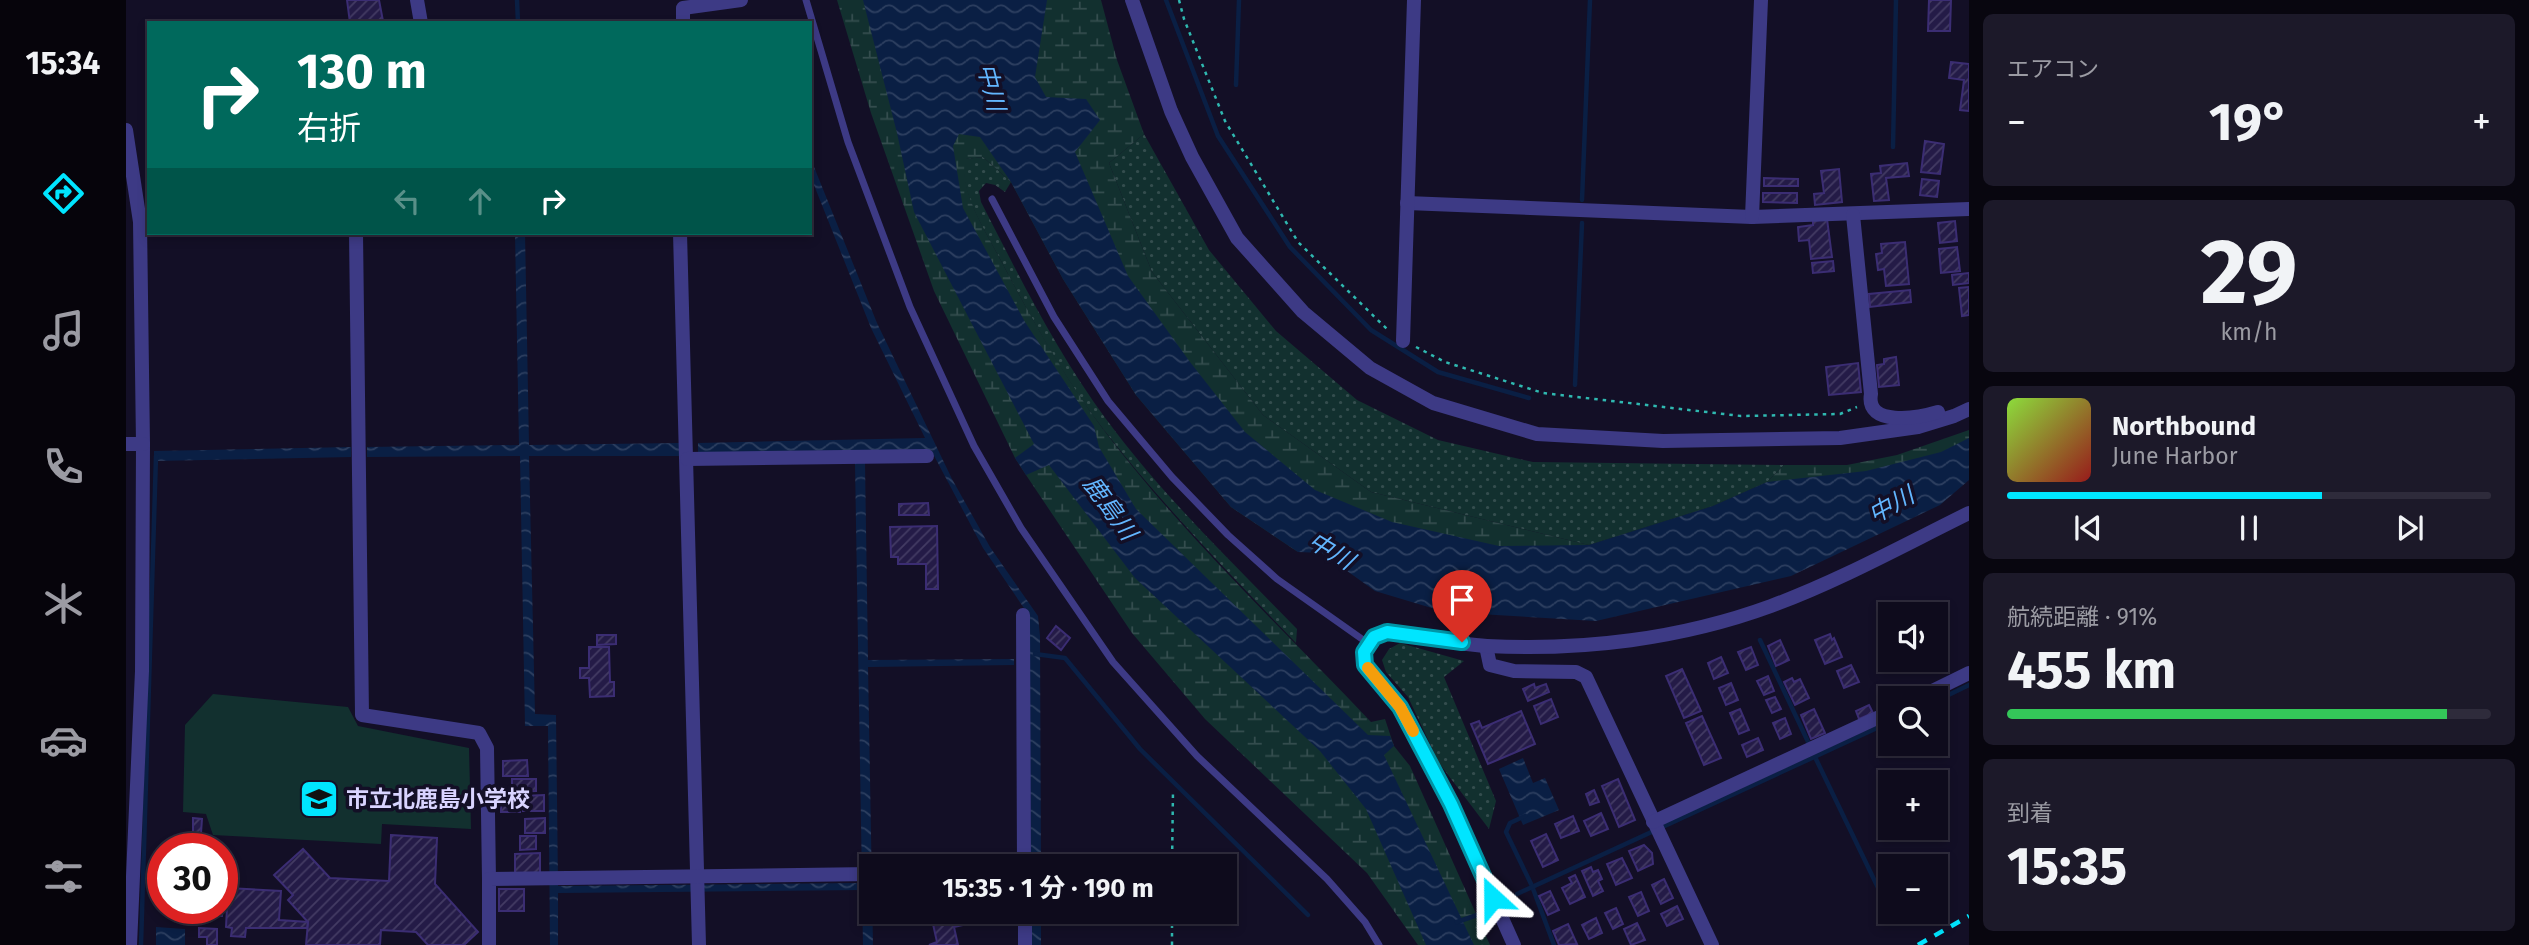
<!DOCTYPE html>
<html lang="ja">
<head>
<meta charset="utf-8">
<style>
  :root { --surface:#0e0b1c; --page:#1c1929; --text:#f1f3f6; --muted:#9b9ba3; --line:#2e2b3b; --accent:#00e5ff }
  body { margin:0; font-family:"Fira Sans","Noto Sans JP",sans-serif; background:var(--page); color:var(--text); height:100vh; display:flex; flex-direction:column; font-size:26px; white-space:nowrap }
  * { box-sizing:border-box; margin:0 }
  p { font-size:23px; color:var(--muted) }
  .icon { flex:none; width:38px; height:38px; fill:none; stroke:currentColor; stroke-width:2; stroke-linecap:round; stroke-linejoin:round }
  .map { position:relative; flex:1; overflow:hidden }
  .panel { display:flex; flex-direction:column; gap:14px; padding:14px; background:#08060f; width:560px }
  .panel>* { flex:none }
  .guide { position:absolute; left:21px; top:21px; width:665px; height:214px; border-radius:0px; box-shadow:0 4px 10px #0003,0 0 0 2px var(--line); background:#00695c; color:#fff; overflow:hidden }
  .buttons { position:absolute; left:1752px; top:602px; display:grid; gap:14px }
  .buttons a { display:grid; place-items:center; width:70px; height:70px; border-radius:0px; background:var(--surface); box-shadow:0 4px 10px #0003,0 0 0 2px var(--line); font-size:35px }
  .speed { position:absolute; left:21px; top:833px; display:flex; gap:14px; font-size:35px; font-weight:700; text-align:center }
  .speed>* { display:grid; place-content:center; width:91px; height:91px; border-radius:50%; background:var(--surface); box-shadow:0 4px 10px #0003,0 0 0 2px var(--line); line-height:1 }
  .speed .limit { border:10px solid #d22; background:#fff; color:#111 }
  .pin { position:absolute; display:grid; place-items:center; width:60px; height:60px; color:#fff; margin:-72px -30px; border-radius:50% 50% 50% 0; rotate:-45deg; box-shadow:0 0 7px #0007 }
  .pin .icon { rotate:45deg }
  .me { position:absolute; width:77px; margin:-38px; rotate:336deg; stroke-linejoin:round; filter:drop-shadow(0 0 5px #0008) }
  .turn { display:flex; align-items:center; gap:24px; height:147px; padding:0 35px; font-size:32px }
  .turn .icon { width:91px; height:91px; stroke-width:2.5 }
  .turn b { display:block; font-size:49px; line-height:60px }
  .lanes { display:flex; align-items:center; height:66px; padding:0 35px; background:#0003; justify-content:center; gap:35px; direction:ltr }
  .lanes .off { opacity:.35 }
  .big { font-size:52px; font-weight:700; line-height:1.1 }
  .panel .card { flex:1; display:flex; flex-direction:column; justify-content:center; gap:10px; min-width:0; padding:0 24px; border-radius:10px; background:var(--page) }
  .panel .dial { align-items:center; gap:0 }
  .dial b { font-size:91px; line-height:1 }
  .song { display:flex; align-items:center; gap:21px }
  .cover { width:84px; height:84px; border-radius:10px; background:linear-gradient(135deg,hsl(90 70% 55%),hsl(0 70% 35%)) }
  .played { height:7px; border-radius:4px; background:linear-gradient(90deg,var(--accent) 65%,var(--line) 65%) }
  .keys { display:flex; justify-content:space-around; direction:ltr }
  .heat { display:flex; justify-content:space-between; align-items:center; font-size:38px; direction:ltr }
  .charge { height:10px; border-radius:5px; background:linear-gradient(90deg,#34c759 91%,var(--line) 0) }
  .trip { position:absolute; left:733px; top:854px; width:378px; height:70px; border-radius:0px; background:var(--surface); box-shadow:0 4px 10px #0003,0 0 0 2px var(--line); font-weight:700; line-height:70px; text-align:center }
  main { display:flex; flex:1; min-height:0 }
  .tab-bar { display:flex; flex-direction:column; width:126px; justify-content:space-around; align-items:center; background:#06040b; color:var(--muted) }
  .tab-bar .icon { width:49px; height:49px }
  .tab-bar .active { color:var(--accent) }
  .tab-bar b { font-size:32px; color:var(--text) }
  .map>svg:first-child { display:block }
</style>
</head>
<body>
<main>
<nav class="tab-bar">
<b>15:34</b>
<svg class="icon active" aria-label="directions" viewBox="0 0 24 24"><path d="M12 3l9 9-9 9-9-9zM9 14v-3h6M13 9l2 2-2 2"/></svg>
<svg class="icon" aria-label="music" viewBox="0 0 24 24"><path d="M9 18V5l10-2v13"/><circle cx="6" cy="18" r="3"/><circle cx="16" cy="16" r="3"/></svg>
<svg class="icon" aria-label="phone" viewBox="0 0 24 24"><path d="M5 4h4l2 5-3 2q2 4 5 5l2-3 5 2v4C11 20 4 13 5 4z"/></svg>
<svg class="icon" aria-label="climate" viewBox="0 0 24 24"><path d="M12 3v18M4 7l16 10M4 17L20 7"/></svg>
<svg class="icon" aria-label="car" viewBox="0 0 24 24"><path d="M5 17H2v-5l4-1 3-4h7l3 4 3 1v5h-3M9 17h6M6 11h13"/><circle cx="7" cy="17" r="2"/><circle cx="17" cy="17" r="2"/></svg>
<svg class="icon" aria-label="filters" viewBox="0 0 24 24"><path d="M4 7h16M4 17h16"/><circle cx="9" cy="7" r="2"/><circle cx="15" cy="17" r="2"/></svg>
</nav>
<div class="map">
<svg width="1843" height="945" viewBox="0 0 1843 945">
  <defs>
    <pattern id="grass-dots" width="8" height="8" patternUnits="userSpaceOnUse" patternTransform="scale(1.75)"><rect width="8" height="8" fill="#12302f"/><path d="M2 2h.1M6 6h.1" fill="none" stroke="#344d4e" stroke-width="1.8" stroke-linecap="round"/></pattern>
    <pattern id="wetland-marsh" width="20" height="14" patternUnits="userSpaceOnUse" patternTransform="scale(1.75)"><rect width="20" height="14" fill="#12302f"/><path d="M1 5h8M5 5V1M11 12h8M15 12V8" fill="none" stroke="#344d4e"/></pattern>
    <pattern id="water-waves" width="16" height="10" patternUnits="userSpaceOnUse" patternTransform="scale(1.75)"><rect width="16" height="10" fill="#0a1f44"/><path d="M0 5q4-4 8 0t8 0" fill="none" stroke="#2d3f60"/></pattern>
    <pattern id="building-hatch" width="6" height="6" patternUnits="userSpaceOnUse" patternTransform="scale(1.75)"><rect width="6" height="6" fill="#241b47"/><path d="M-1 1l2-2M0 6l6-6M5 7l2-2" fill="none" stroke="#433b63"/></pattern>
  </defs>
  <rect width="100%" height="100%" fill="#130f26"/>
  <g fill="url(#grass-dots)">
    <polygon points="1018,134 1083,250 1150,331 1231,400 1312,440 1407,462 1658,465 1641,482 1587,506 1463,545 1245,492 1137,415 1026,272 983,163"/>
    <path d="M857 157 885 182 879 192 869 185 860 183 853 191 855 202C893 276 930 351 980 419 1036 495 1105 561 1171 629L1170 643C1104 574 1037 506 978 430 937 377 904 316 873 257 859 230 832 190 839 159Z"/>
    <polygon points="1274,643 1338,661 1318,677 1370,801 1363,829 1313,763 1282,697 1260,672 1256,660 1263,649"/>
  </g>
  <g fill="url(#wetland-marsh)">
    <polygon points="711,0 749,0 919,427 1252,807 1314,945 1292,945 1241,873 1079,719 1006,633 900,475 889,458 808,291 745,113"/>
    <polygon points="889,0 975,0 991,60 1018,134 983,163 1026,272 1137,415 1245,492 1463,545 1587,506 1641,482 1658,465 1721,465 1771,455 1843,430 1843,452 1729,517 1266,570 1038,388 884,38"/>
    <path d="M841 54 1172 552 1105 507 1010 395 937 279 885 182 857 157 840 159C832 189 859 230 873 257 904 316 937 375 977 429 1056 534 1154 626 1245 722L1259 719 1268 746 1284 766 1364 945H1334L1248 764 1005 525 815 195Z"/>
  </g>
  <polygon fill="#12302f" points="87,694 222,707 232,726 343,748 345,829 256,824 255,844 87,835 80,814 57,812 59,725"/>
  <g fill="url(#water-waves)">
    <polygon points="737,0 921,0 909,77 920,97 960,99 974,120 949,152 1002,276 1064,362 1119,432 1189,490 1266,522 1373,546 1463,545 1587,506 1641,482 1740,471 1815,452 1843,438 1843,480 1814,505 1665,576 1470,621 1319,612 1249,591 1196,553 1172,552 1105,507 1010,395 937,279 885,182 854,137 833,134 827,146 837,208 899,322 968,426 973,447 1010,509 1242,735 1264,736 1268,746 1258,755 1348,945 1300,945 1240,809 1194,751 1009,578 923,465 900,475 889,458 908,444 788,212 771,133"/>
    <polygon points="684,157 751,323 826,479 864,547 912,616 914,636 915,866 905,866 902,614 857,548 805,450 572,454 572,443 799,438 745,328 684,175"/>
    <polygon points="389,233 399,233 403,445 553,443 553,456 403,456 409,714 430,715 432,886 736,883 729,463 739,463 742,660 888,659 888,665 742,667 747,945 737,945 736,890 432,893 432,945 424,945 422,726 399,726 394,456 241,457 241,447 393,445"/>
    <polygon points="225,447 225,457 28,461 28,451"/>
    <polygon points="1397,758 1407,783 1419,778 1433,810 1397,825 1373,769"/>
    <polygon points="905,912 915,912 915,945 906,945"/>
    <polygon points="30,927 59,929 59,945 30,945"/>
  </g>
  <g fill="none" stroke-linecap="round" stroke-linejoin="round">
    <g stroke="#0a1f44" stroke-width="4.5">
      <polyline points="391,0 392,23"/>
      <polyline points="1040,0 1092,136 1164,247 1245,330 1312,372 1403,398"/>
      <polyline points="1110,85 1113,0"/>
      <polyline points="1767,147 1770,0"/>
      <polyline points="1456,200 1464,0"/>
      <polyline points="1449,385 1456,223"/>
      <polyline points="1634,640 1684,746"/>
      <polyline points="909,654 939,658 1014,749 1182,915"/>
      <polyline points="1810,701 1843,685"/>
      <polyline points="1689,757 1757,898"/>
      <polyline points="1399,816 1384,823 1380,832 1406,886 1428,945"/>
      <polyline points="1391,894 1764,722"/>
      <polyline points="1331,922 1354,914"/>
      <polyline points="15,945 30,456"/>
    </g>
  </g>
  <g fill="url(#building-hatch)" stroke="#3b2d73" stroke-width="2">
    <polygon points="221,0 253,0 257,21 224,23"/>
    <polygon points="1803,0 1825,0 1824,31 1802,31"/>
    <polygon points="1825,62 1843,64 1843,111 1834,110 1838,80 1823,78"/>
    <polygon points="1799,141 1818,144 1814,174 1795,172"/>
    <polygon points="1781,163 1783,176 1760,178 1763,200 1748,201 1745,174 1755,173 1754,166"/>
    <polygon points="1713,169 1716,202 1689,205 1688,194 1698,193 1695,171"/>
    <polygon points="1638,178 1672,179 1672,186 1638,186"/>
    <polygon points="1796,179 1813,181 1811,197 1794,195"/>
    <polygon points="1637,193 1671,193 1671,203 1637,202"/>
    <polygon points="1701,219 1706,257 1685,259 1683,240 1673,241 1672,227 1687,225 1687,221"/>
    <polygon points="1829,221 1831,241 1814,243 1812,223"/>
    <polygon points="1779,242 1783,284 1760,286 1758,269 1752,270 1750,254 1756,253 1755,244"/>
    <polygon points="1831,247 1834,271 1815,273 1813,249"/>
    <polygon points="1707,261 1708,271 1687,273 1686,263"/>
    <polygon points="1843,273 1843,283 1827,285 1826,275"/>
    <polygon points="1843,287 1843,315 1836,316 1833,288"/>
    <polygon points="1784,290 1785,302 1744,307 1743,294"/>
    <polygon points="1770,357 1773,385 1753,387 1751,365 1758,364 1758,359"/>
    <polygon points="1732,363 1735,392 1703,395 1700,367"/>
    <polygon points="802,503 803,515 773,515 773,504"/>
    <polygon points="811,526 812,589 800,589 800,564 772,564 772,557 765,557 764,527"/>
    <polygon points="930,626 944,638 935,650 921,638"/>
    <polygon points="1704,634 1706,640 1708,638 1716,657 1699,664 1689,640"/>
    <polygon points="471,635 490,635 490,644 471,645"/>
    <polygon points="1654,640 1663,660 1650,666 1642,646"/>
    <polygon points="463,647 483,647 484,682 488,682 488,696 464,697 463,678 454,678 454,668 463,668"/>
    <polygon points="1625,647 1632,665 1620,670 1612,652"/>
    <polygon points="1595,657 1602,673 1588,679 1582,663"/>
    <polygon points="1725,665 1733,682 1718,688 1711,671"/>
    <polygon points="1556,669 1575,711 1558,718 1540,676"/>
    <polygon points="1642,676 1648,691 1638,695 1631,681"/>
    <polygon points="1666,678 1668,682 1674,679 1683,698 1669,705 1658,682"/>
    <polygon points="1605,683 1612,700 1600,705 1593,688"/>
    <polygon points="1408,684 1409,688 1420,684 1423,692 1402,701 1397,689"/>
    <polygon points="1649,697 1655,709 1646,713 1640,700"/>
    <polygon points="1425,699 1432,717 1415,724 1408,706"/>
    <polygon points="1743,705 1747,713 1733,719 1730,711"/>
    <polygon points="1614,709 1623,730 1613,734 1604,713"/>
    <polygon points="1688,709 1699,733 1685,739 1675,715"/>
    <polygon points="1395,711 1409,744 1362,764 1345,724 1353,721 1356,728"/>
    <polygon points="1576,716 1595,758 1578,765 1560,723"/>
    <polygon points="1659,718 1665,734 1654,739 1647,723"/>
    <polygon points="1632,738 1637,750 1621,757 1616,745"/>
    <polygon points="401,760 402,776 377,776 377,761"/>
    <polygon points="386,779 410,779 410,791 386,792"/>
    <polygon points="1492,779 1509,820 1493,827 1476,786"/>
    <polygon points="1468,790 1473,802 1464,805 1460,794"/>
    <polygon points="418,795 418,811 397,811 397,796"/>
    <rect x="375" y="796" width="19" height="16"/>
    <polygon points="1475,813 1482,829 1465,836 1458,821"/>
    <polygon points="1447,816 1453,831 1435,838 1429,824"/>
    <polygon points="67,818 76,819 75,833 67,833"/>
    <polygon points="419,818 419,833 399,833 399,819"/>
    <polygon points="1420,834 1432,860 1417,867 1405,841"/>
    <polygon points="265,835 311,838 309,884 352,932 338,945 302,945 290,932 255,930 254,945 180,945 182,922 162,900 167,895 148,875 177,849 204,878 263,881"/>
    <polygon points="394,836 410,836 410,849 394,850"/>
    <polygon points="57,844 100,847 96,916 53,914 54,908 96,908 96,849 57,849"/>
    <polygon points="1518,845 1526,853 1527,864 1512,871 1503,851"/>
    <polygon points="414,853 414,874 389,874 389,854"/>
    <polygon points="1496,858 1506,878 1490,885 1481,864"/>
    <polygon points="1465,867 1467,872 1472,870 1476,879 1472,881 1477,891 1467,896 1456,871"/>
    <polygon points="1449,875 1459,897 1444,904 1436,888 1446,883 1443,878"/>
    <polygon points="1538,879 1547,898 1535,904 1526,885"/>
    <polygon points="102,888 155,891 153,920 182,922 181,928 120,928 119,937 105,936 106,928 100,927"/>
    <rect x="373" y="889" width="25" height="22"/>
    <polygon points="1424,891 1433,910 1422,915 1413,896"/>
    <polygon points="1515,892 1523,911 1512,916 1503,897"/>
    <polygon points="1551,906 1557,919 1541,926 1535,914"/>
    <polygon points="1490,908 1497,924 1487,929 1479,913"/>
    <polygon points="835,918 837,925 828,927 832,945 803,945 811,942 807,924"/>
    <polygon points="1470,918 1476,933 1463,939 1456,925"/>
    <polygon points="1511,923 1519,940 1505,945 1498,929"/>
    <polygon points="1442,924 1451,944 1433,945 1427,931"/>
    <polygon points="73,928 91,929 91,945 81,945 81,937 73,937"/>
  </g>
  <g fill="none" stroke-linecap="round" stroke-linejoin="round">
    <g stroke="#2fb8b0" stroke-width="2.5" stroke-dasharray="3.5 5" stroke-linecap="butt">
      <polyline points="1053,0 1058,19 1099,121 1172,242 1263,331"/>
      <polyline points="1290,347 1319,362 1417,393 1615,416 1714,414 1731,407"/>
      <polyline points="1046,866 1047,790"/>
      <polyline points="1046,945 1046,912"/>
    </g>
    <g stroke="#3d3a85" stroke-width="7">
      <polyline points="680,0 722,142 784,307 848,446 895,528 987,662 1071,756 1201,879 1239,922 1253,945"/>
      <polyline points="866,199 928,317 982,401 1046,477 1102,535 1151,579 1243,644"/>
    </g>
    <g stroke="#3d3a85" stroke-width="14">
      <polyline points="291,0 295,23"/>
      <polyline points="1006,0 1045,111 1066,157 1111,238 1177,312 1244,368 1307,403 1411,434 1537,441 1714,438 1792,427 1828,416 1843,409"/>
      <polyline points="557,23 557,8 615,0"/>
      <polyline points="0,130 14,222 17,444 16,671 4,945"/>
      <polyline points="1281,203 1626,217 1843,209"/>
      <path d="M1727 215 1745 394C1739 427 1792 418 1812 412"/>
      <polyline points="1626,217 1635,0"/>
      <polyline points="230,233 236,715 353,733 361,748 363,879"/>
      <polyline points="554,233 573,945"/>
      <polyline points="1277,341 1288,0"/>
      <polyline points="0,444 17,444"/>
      <polyline points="561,459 801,456"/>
      <polyline points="897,615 898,866"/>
      <polyline points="1360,646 1364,665 1388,671 1450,672 1460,677 1586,945"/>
      <polyline points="1792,698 1843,673"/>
      <polyline points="1527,822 1764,712"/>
      <polyline points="899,912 899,945"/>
      <polyline points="363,945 363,879 746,874"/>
      <path d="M1388 945 1325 804 1274 707 1239 665 1238 652 1249 637 1261 632C1294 636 1328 644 1361 646 1456 651 1555 639 1645 606 1713 581 1778 545 1843 513"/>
    </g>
    <polyline stroke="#00e5ff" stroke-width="4.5" stroke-dasharray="10 9" stroke-linecap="butt" points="1792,945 1843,916"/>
  </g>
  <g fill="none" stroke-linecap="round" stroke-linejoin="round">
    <g stroke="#0095a6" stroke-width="18">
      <polyline id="route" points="1336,642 1261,632 1248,637 1238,652 1239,665 1274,707 1325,804 1367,898"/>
    </g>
    <use href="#route" stroke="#00e5ff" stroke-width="12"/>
    <polyline stroke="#f59e0b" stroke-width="12" points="1242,668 1274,707 1287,731"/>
  </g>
  <defs>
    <g id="school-square" transform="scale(2.0125)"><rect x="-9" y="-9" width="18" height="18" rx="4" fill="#00e5ff" stroke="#130f26"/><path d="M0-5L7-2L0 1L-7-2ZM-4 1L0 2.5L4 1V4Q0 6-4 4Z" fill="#111"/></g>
  </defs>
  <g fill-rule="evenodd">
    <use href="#school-square" x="193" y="799"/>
  </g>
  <g text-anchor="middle" stroke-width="7" stroke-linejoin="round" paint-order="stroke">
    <g font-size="23" font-weight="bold" fill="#d9d4ff" stroke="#130f26" text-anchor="start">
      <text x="220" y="807">市立北鹿島小学校</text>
    </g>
    <g font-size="24" font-style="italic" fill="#62b6ff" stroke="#130f26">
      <text transform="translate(865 87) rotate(76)" y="8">中川</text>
      <text transform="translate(1765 505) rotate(-29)" y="8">中川</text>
      <text transform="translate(984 508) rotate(54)" y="8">鹿島川</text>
      <text transform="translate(1205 551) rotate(31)" y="8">中川</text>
    </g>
  </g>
</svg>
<div class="buttons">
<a><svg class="icon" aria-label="sound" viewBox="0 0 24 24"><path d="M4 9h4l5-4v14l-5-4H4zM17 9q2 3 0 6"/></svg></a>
<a><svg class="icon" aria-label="search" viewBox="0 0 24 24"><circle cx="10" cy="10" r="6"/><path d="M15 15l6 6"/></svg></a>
<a>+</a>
<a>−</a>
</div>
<div class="speed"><div class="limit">30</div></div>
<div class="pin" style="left:1336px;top:642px;background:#d93025"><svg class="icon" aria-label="arrive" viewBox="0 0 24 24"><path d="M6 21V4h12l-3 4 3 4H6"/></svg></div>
<svg class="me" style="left:1367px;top:898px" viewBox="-20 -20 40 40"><path d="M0-17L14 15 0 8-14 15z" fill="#00e5ff" stroke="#fff" stroke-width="4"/></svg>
<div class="trip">15:35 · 1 分 · 190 m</div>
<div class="guide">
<div class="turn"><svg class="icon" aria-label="right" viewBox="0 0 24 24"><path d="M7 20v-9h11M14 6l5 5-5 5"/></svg><div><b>130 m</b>右折</div></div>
<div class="lanes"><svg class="icon off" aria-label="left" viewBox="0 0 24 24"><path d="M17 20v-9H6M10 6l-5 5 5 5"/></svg><svg class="icon off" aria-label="ahead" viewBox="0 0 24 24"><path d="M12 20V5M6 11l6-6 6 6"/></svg><svg class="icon" aria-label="right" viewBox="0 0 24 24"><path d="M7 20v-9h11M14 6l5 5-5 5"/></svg></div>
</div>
</div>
<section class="panel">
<div class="card"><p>エアコン</p>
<div class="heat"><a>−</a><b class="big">19°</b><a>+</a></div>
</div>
<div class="card dial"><b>29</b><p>km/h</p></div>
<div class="card">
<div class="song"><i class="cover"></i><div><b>Northbound</b><p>June Harbor</p></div></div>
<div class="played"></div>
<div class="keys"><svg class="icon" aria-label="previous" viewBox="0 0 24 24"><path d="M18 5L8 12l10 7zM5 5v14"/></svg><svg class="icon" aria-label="pause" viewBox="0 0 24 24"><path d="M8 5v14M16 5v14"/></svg><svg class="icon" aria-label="next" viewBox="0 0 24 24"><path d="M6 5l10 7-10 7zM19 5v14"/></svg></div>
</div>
<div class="card"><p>航続距離 · 91%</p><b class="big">455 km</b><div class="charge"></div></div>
<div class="card"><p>到着</p><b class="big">15:35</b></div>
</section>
</main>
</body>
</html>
